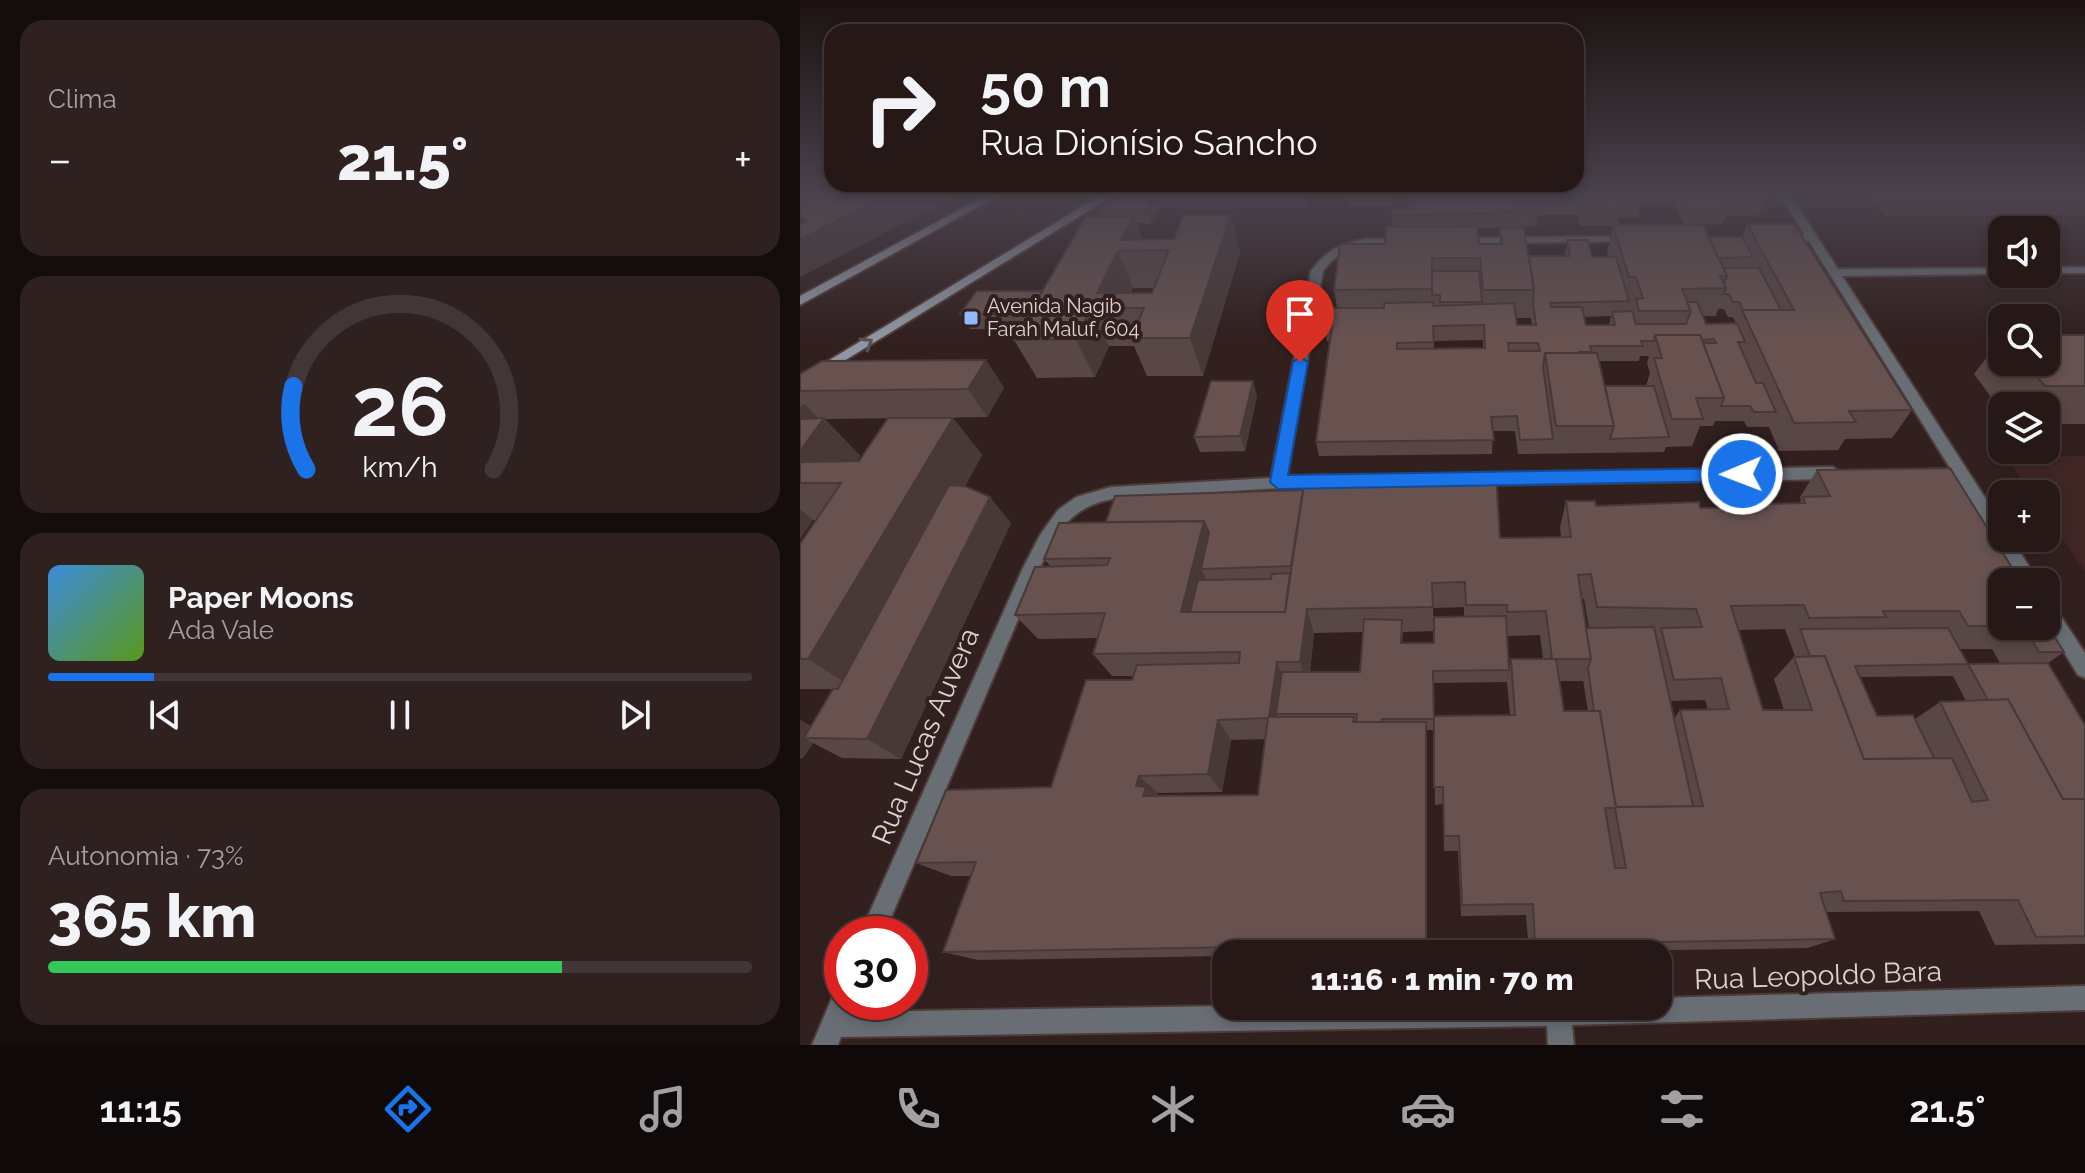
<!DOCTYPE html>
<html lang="pt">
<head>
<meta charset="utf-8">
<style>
  :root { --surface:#261817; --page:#2e2120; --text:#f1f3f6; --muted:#a4a0a1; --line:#423736; --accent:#1a73e8 }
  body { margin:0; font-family:Raleway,sans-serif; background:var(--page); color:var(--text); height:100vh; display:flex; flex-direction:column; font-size:30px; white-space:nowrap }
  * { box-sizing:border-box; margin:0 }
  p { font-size:26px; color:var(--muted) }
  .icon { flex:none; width:44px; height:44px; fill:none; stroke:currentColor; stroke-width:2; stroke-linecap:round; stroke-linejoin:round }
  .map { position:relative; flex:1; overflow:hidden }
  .details { display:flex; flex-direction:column; gap:20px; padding:20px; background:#150d0d; width:800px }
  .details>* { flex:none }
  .banner { position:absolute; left:24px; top:24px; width:760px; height:168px; border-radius:24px; box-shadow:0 4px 12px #0003,0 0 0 2px var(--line); background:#261817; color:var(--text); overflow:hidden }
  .buttons { position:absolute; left:1188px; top:216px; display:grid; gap:16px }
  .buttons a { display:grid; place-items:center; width:72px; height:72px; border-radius:16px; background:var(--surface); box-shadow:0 4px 12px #0003,0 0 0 2px var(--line); font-size:40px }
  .speed { position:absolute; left:24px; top:916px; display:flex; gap:16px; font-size:40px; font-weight:700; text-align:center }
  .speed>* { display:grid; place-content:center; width:104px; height:104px; border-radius:50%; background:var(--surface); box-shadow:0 4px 12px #0003,0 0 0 2px var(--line); line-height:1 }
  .speed .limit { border:12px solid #d22; background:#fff; color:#111 }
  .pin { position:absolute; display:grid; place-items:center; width:68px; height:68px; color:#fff; margin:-82px -34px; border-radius:50% 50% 50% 0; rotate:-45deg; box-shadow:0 0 8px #0007 }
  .pin .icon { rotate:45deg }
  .me { position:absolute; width:88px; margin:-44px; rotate:269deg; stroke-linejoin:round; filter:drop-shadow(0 0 6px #0008) }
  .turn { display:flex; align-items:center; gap:28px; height:168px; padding:0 24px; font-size:36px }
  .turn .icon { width:104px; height:104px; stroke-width:2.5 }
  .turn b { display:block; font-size:56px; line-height:68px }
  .big { font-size:60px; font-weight:800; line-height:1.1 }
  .details .card { flex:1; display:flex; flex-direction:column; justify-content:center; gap:12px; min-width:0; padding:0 28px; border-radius:24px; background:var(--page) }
  .details .dial { align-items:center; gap:0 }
  .dial svg { height:208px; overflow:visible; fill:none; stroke:var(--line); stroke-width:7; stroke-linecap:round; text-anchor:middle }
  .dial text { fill:var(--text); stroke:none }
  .song { display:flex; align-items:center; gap:24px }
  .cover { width:96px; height:96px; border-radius:12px; background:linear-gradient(135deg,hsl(210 70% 55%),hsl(90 70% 35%)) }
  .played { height:8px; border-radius:4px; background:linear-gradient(90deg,var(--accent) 15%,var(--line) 15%) }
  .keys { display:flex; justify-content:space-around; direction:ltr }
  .heat { display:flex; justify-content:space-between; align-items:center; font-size:44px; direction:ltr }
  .charge { height:12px; border-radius:6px; background:linear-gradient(90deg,#34c759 73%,var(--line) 0) }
  .trip { position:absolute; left:412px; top:940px; width:460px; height:80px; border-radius:24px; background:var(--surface); box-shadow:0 4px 12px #0003,0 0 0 2px var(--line); font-weight:800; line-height:80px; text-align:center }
  .dock { display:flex; height:128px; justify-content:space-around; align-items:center; background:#0f0a09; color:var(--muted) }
  .dock .icon { width:56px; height:56px }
  .dock .selected { color:var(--accent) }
  .dock b { font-size:36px; color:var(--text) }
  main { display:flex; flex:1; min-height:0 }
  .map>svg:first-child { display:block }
</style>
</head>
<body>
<main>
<section class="details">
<div class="card"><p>Clima</p>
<div class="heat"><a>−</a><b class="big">21.5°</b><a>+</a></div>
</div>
<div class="card dial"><svg viewBox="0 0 100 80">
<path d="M14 69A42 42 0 1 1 86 69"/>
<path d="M14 69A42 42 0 0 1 9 37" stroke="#1a73e8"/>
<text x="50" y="56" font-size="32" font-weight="700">26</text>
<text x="50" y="72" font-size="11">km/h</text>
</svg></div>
<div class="card">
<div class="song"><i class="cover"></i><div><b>Paper Moons</b><p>Ada Vale</p></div></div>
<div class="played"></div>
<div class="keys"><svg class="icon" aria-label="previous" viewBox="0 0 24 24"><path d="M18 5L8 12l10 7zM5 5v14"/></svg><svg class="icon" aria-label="pause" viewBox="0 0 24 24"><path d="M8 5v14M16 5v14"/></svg><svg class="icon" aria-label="next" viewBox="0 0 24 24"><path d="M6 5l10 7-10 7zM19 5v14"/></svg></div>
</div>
<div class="card"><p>Autonomia · 73%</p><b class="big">365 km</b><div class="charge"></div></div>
</section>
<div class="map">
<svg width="1285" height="1045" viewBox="0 0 1285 1045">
  <rect width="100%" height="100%" fill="#32201f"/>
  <polygon fill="#3f2624" points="1285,456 1285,571 1246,515 1246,494 1232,494 1206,457"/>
  <polygon fill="#5e3331" points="1067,192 1285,192 1285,215 1085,216"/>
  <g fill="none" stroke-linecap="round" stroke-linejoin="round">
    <g stroke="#4e3c3b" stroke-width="4">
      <g id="street">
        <polygon points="978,192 988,192 1038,269 1202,268 1202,274 1042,276 1202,524 1202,538 1211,538 1239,582 1221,582 1009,241 981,241 976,238 981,235 1005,235"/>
        <polygon points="829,236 833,237 833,241 657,244 652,241 657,238"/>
        <path d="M567 239H605L610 242C603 247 595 245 586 245 560 245 539 249 523 271L487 477 525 475 530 477 533 481 530 485 319 498C274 504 258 528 240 568L84 934H60L223 568 240 535 258 510 276 497 311 487 471 478 511 271C526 250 542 243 567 239Z"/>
        <rect x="1246" y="267" width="39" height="6"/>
        <polygon points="1033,467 1041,473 1033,479 676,485 668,479 676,473"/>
        <polygon points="1246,600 1252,603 1285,653 1285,678 1278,675 1246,623"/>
        <polygon points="1285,986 1285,1010 772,1025 774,1045 748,1045 747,1026 41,1037 38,1045 12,1045 34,993 42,990 42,1002 55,1002 51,1012 428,1006 858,1006 858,998"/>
      </g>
    </g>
    <g stroke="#4e3c3b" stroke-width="4">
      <g id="secondary">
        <polygon points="192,192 205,192 0,305 0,296"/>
        <polygon points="306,192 319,192 0,388 0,378"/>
      </g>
    </g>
    <use href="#street" fill="#696e75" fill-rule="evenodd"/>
    <use href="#secondary" fill="#9097a3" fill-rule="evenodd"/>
  </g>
  <g fill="#594745" fill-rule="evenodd">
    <path d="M330 192H509L506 207H359L360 209 351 224 336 223 342 240 374 239 431 215 440 252 403 376H347L334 346H309L295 377 237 378 214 340 221 329H170L160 314 242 291 301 216 299 209 319 200 331 194ZM333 288H354L352 293H331Z"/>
    <polygon points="546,192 592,192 591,206 547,206"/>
    <path d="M607 192H968L959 215 926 216 923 224 884 225 874 203 841 201V203L838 217 819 218 818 225 909 237H942L947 224 1112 410 1092 438 1045 439 1038 450 979 451 969 427H947L944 421H915L913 426H900L892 446 866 447 864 452 718 454 715 431H693L692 454 519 456 516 442 530 341H527L524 326 537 308 534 290 585 244 593 227 592 216 607 209ZM738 215H777L780 226H813L807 253 808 257H792L767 240 765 256H729L700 228 699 244H679L677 228 737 226ZM918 309H924L928 317H933L936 323 906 324 903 316H916ZM811 316 809 325H786L784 317ZM716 318H731L732 325H717ZM683 340V348H634V341ZM840 356H849L847 363 850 373 846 386H805L799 361H839Z"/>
    <polygon points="1285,335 1285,424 1246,424 1246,406 1202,406 1202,412 1174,374 1202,337 1202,362 1246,362"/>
    <polygon points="186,360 204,388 187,417 25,419 60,456 56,461 59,461 153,418 182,455 165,486 211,523 101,759 42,758 13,743 3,758 0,758 0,720 11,726 33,689 0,689 0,544 16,520 13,520 0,539 0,374"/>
    <polygon points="457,396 445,451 400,452 394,437"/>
    <path d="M1017 470 1202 626H1246L1264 652 1248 663 1285 725V944L1195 945 1179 911 1026 912 1035 939 1008 948 729 952 726 915 661 916 658 851H644L643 804 635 805 634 730H626L627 953 426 954V956L178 960 143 952 171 876H151L116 863 251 787 332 680 333 676H312L293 654 298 638 238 639 215 615 250 566 244 559 700 538 761 537 760 527 766 501 796 506 900 508H962L964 504 999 503 1001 500 1000 497ZM782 599H784L789 628H786ZM664 607V617L634 643H602L603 632 634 631 633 608ZM985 629 995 656 994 657 974 679 984 710H963L938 630ZM563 632 560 672H510L514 633ZM740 635 743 659H711L707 682 710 715 634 719V683L707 682 709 670 707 636ZM1160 649H1192L1200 663 1168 664ZM1153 676 1166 701 1140 702 1115 719 1077 716 1060 677ZM783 680 788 711H764L759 681H783ZM905 700 908 710H880L874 719 870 701ZM466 739 458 795 357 796 358 793 422 792 431 740Z"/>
  </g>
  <g fill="#483938">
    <polygon points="95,192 163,192 0,277 0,239"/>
    <polygon points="504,192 509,192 506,207"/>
    <polygon points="355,195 360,209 351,224 346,209"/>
    <polygon points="431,215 440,252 403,376 390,338"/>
    <polygon points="334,216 346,250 321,240"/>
    <polygon points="318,251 333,288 324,308 297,293"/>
    <polygon points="291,308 309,346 295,377 275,339"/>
    <polygon points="186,360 204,388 187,417 168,389"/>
    <polygon points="453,381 457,396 445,451 440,436"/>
    <polygon points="5,404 19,419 0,431 0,407"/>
    <polygon points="24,418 60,456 42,483 0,471 0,451"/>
    <polygon points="153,418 182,455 55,689 8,659"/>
    <polygon points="190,497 211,523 101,759 67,739"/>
    <polygon points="0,509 13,520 0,539"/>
    <polygon points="404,521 415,547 401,569 407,581 397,624 381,612"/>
    <polygon points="507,609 514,633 508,684 500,662"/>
    <polygon points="477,662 486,684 476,714 481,725 469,717"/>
    <polygon points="0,720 20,731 4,738 13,743 3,758 0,756"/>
    <polygon points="418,720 431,740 422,792 408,774"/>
    <polygon points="626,722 626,742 627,953 626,944"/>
    <polygon points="339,776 358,793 357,797 343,796 336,786"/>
  </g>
  <g fill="#675250" stroke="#483938" stroke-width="2" fill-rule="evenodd">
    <polygon points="0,192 95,192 0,239 0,225 7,222 0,213"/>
    <polygon points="607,192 714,192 717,212 592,216 592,209 616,209 607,205"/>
    <polygon points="717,192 739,192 740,199 718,199"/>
    <polygon points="783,192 804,192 806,198 784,199"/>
    <polygon points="804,192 838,192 841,203 818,203 821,211 803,211 806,198"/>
    <polygon points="880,192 891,192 892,194 920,194 928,210 888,210"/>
    <polygon points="324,194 355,195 346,209 299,209 313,200 319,200"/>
    <path d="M383 215H431L390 338H331L344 308H291L275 339 214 340 286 216H334L321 240 374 239ZM369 250 352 293H297L318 251Z"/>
    <polygon points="947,224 994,224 1112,410 1049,411 1056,422 994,423 942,310 994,310"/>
    <polygon points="813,225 903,225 927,276 920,276 926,288 882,289 891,311 839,311 836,299 843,298 836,277 829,277"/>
    <polygon points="677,226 679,244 702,244 700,228 724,228 734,290 683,290 680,258 632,258 632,289 534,290 540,244 585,244 586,227"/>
    <polygon points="909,237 942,237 953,257 918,258"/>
    <path d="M767 240H788L792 257H816L829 301 750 303 751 307H782L786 325H815L812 312 832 311 836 324H886L891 311 887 302H897L906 324 937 323 945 342H938L956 383H963L976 412H954L950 406H921L924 398 903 343H916L914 339 902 340 900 335H855L854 341H841L843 346H790L792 352H780L781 353H745L743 367 753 439 720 440 717 416 691 417 694 440 516 442 532 326H524L527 308H584V303L633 302V306L714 303 717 325H736L733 303 734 290 729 256H770ZM684 325 685 348 597 349V343L634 342 633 326ZM708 343H738L740 351H709Z"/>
    <polygon points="923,268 959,268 981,310 943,310 939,302 933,302 929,294 924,294 926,288 924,284 927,276"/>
    <polygon points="632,271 679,271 682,302 640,302 640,295 632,295"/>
    <polygon points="177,291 242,291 229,314 160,314"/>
    <polygon points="855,335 900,335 924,398 896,398 903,419 872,419 854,358 862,358"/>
    <polygon points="1246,335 1285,335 1285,386 1245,386 1225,362 1246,362"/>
    <polygon points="745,353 797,353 814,426 756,426"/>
    <polygon points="186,360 168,389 0,391 0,374 22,361"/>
    <polygon points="411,381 453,381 440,436 394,437"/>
    <polygon points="805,386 854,386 869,437 810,439 814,426"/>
    <polygon points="24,418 0,451 0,419"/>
    <polygon points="88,418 153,418 8,659 0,659 0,544 41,483 0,483 0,462 59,461"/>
    <path d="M1150 468 1221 582H1202V626H1168L1159 611H1083L1086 617 1009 618 1004 605 931 606 963 710H1012L994 657 1025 656 1064 759 1152 758 1172 802 1188 800 1140 702 1208 699 1263 799H1285V936L1236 937 1218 900 1044 901 1041 891 1020 893 1035 939 735 944 733 904 662 905 659 836H644L643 787H634V716L715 715 711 659H756L764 711H800L816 807 903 806 880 710 929 709 921 678 874 680 861 628 902 627 896 609 797 607 791 574 778 575 791 659H752L746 611 707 612V605H666L665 582 632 583 633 607 507 609 500 662H477L469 717H554L553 722H626V944L143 952 176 862 116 863 146 790 251 787 286 680H332L337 665 439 663 440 652 293 654 305 613 215 615 235 567 307 565 310 558 244 559 259 523 404 521 381 612H485L505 477 696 475 700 538 771 537 766 501H795L796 506 899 502 900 508H966L964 504 1005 503 1003 497 1030 496 1017 470ZM468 718 458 795 343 796 346 787 336 786 339 776 408 774 418 720ZM805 808H815L826 868H815Z"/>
    <polygon points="149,485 165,486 190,497 67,739 4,738 33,689 38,689"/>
    <polygon points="503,490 491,566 401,569 409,533 404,521 306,522 315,496"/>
    <polygon points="490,573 485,612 390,612 398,580 471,579 472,574"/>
    <polygon points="706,616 709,670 633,671 634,719 582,719 581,722 556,722 557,714 476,714 482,672 560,672 564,619 602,620 601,643 634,643 634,617"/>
    <polygon points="1246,623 1264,652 1239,652 1223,626 1246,626"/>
    <polygon points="854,627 893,806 816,807 800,711 794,711 788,668 791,659 786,628"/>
    <polygon points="1148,628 1168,664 1248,663 1285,725 1285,799 1263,799 1208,699 1188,700 1168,664 1055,666 1077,716 1113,715 1134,758 1064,759 1025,656 1010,656 1000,629"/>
  </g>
  <defs><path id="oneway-chevron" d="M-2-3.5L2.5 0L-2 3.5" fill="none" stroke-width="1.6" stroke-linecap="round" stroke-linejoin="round" transform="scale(2)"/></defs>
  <use stroke="#585054" href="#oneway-chevron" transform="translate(67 343) rotate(-31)"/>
  <linearGradient id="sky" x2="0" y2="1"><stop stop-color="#1c1211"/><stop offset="0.57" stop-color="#49424d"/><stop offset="1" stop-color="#49424d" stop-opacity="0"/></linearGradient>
  <rect width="1285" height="339" fill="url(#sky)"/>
  <polygon fill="#1a73e8" stroke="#114b97" stroke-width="2" points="500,357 508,362 488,475 942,468 951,474 942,481 478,489 470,482 493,362"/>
  <rect fill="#8fb8fd" stroke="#32201f" stroke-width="3" x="163" y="310" width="16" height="16" rx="4"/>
  <g text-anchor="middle" stroke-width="8" stroke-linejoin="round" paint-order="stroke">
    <g font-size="20" fill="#ded1d0" stroke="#32201f" text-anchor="start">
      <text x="187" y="313">Avenida Nagib<tspan x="187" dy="23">Farah Maluf, 604</tspan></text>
    </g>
    <g font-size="28" fill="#ded1d0" stroke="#32201f">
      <text transform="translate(125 736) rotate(-67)" y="10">Rua Lucas Auvera</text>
      <text transform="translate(1018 975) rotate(-2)" y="10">Rua Leopoldo Bara</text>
    </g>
  </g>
</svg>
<div class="buttons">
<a><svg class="icon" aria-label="sound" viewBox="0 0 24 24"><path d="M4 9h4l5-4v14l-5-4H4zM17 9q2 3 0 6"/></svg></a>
<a><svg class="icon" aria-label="search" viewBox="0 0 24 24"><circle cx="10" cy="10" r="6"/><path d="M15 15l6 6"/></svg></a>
<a><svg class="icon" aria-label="layers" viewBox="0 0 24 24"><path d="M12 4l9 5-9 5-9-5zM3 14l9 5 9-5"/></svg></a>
<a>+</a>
<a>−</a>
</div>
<div class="speed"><div class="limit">30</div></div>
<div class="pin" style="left:500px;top:362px;background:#d93025"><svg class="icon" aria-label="arrive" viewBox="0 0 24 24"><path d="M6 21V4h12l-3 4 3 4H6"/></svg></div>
<svg class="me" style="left:942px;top:474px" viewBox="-20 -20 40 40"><circle r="17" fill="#1a73e8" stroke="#fff" stroke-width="3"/><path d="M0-11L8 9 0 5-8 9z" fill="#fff"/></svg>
<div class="trip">11:16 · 1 min · 70 m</div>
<div class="banner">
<div class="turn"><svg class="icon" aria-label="right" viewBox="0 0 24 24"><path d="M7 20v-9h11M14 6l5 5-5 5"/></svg><div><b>50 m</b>Rua Dionísio Sancho</div></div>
</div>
</div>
</main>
<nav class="dock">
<b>11:15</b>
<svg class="icon selected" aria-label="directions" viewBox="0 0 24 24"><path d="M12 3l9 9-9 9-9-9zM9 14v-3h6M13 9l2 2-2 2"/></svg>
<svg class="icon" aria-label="music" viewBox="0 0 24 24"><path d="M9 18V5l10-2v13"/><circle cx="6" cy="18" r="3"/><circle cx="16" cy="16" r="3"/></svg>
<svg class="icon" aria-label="phone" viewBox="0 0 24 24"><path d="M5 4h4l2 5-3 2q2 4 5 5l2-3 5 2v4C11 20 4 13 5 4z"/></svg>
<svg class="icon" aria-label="climate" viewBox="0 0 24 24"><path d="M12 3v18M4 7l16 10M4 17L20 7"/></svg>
<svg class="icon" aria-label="car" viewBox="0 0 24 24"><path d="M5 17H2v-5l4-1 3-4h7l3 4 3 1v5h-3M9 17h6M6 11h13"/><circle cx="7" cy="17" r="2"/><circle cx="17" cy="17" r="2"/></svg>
<svg class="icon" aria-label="filters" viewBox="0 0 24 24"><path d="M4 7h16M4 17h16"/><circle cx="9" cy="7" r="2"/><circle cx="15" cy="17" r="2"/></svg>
<b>21.5°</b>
</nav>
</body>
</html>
